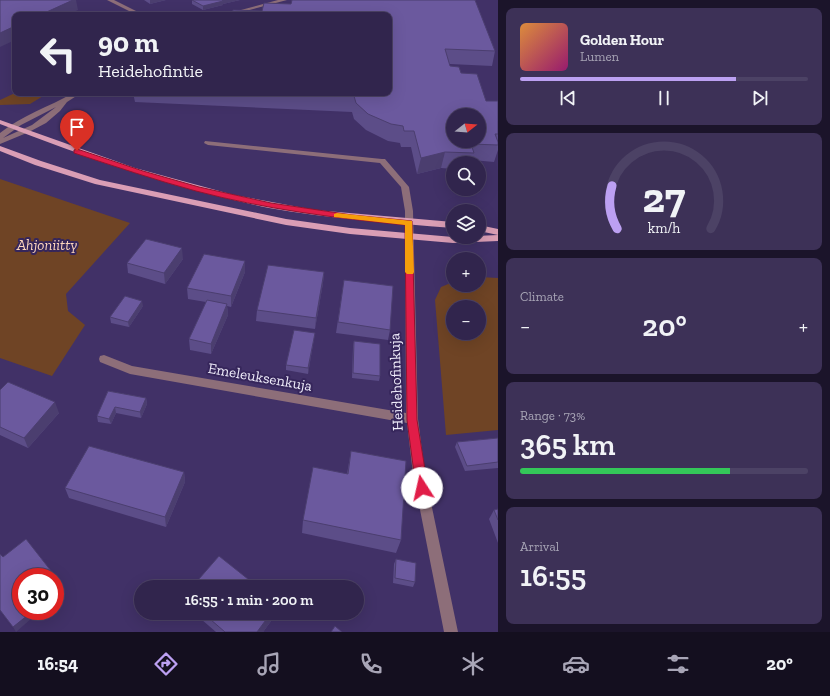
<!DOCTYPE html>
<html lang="en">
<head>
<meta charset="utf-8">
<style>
  :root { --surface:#31254d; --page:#3d3157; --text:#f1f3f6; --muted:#a8a5b6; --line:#4c4265; --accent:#bca0f2 }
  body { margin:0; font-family:"Zilla Slab",serif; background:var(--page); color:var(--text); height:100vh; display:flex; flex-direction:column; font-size:15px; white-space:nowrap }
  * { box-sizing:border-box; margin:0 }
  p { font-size:13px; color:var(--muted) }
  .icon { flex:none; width:22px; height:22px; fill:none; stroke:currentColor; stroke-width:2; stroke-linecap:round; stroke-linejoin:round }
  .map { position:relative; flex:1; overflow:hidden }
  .details { display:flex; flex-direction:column; gap:8px; padding:8px; background:#1b142a; width:332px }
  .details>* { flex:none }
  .guide { position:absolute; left:12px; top:12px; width:380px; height:84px; border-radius:8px; box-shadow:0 4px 16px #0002,0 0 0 1px var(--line); background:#31254d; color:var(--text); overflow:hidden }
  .needle { width:26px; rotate:73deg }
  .controls { position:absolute; left:446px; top:108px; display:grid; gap:8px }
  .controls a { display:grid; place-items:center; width:40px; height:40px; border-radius:50%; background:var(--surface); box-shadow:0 4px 16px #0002,0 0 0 1px var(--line); font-size:20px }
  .speed { position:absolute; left:12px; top:568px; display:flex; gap:8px; font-size:20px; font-weight:700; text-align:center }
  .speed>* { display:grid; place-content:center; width:52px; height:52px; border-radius:50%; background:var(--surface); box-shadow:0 4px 16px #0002,0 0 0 1px var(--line); line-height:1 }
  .speed .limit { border:6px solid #d22; background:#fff; color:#111 }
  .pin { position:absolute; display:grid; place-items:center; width:34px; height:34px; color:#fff; margin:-41px -17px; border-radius:50% 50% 50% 0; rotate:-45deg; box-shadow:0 0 4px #0007 }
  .pin .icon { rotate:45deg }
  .me { position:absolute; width:44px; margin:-22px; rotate:350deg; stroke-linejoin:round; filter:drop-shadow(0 0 3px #0008) }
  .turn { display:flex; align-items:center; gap:14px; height:84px; padding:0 20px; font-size:18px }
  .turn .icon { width:52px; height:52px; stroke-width:2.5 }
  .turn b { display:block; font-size:28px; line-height:34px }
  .big { font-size:30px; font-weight:600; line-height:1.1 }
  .details .widget { flex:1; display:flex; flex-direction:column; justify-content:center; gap:6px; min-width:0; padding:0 14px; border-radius:8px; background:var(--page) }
  .details .dial { align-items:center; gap:0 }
  .dial svg { height:104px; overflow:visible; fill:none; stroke:var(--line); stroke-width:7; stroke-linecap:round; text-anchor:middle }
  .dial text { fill:var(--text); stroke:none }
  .song { display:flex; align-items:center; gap:12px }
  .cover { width:48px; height:48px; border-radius:6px; background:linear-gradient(135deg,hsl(30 70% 55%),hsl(320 70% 35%)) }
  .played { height:4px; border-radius:2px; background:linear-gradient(90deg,var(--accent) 75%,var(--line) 75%) }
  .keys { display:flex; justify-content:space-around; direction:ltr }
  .heat { display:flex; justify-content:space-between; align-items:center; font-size:22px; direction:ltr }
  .charge { height:6px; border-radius:3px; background:linear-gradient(90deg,#34c759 73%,var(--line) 0) }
  .trip { position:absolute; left:134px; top:580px; width:230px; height:40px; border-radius:20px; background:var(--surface); box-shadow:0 4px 16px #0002,0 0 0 1px var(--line); font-weight:600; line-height:40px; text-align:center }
  .menu { display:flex; height:64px; justify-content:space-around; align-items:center; background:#140f1f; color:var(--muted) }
  .menu .icon { width:28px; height:28px }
  .menu .current { color:var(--accent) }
  .menu b { font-size:18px; color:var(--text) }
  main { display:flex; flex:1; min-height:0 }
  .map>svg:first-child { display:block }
</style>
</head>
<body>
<main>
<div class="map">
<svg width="498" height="632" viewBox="0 0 498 632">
  <rect width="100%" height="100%" fill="#413167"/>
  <g fill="#6f4425" fill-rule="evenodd">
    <polygon points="15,93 48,93 30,104 0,105 0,100"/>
    <polygon points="0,179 130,223 66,294 68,311 85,325 52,376 0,358"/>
    <path d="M479 277 498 278V430L446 435 435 300 441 287 453 282V285H479ZM453 307H479V333H453Z"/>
  </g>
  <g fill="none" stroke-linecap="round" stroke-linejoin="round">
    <g fill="#8d6e79" fill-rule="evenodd">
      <polygon points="107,0 114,0 144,15 137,15"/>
      <polygon points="278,0 287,0 231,15 222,15"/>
      <path d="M73 93H81L67 102 60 111 46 123 29 132 0 144V139H2H0V133C22 115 49 107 73 93ZM56 107 32 125 3 138 21 125Z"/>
      <polygon points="205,141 382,159 385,159 409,187 413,211 418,419 425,474 458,632 444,632 413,474 407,423 130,374 100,362 99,359 100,356 104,355 132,366 406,413 405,211 401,187 380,163 208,145 204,143"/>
    </g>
    <g fill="#da9eb5" fill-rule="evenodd">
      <path d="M0 120 135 168 234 195 315 210 453 222V228C392 223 330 219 269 208 177 189 88 158 0 124Z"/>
      <polygon points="0,146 41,161 100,180 286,219 350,228 453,237 498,235 498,241 453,243 350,234 286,225 95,184 35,165 0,151"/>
      <polygon points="479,225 498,229 498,235 479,231"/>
    </g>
  </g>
  <g fill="#5c4d88">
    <polygon points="144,0 166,0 150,4"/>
    <polygon points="192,0 240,0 223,4 223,5 203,10 192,4"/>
    <polygon points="389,15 495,51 492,66 450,64 450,66 461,73 486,101 498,101 498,150 494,162 472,160 471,163 453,163 453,169 441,168 417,174 411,147 401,147 400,143 388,141 366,130 354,119 352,112 135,102 133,93 389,93"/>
    <polygon points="183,259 165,284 128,273 127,263"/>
    <polygon points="245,261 245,272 231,307 227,306 228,315 211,354 190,350 189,339 206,302 188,299 187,288"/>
    <polygon points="324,272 323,283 315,329 256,321 257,310"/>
    <polygon points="344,280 390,330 388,340 336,333"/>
    <polygon points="143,306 129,327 111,323 110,317"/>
    <polygon points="314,338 308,374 286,370 286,365"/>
    <polygon points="354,341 380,376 379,381 352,378 353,346"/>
    <polygon points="0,390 59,413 28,448 0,435"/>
    <polygon points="108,391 146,398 147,404 141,418 116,413 111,424 98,422 97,416"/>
    <polygon points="498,438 498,468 465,471 455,447 457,442"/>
    <polygon points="351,451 401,540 396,553 302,533 303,520 347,474"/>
    <polygon points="184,472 185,482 166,527 69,498 65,488"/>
    <polygon points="498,509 498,543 489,519 494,510"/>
    <polygon points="396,559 415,582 413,587 393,583 394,564"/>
    <polygon points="194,613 277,613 263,632 216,632"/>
  </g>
  <g fill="#4b3e6f">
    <polygon points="73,0 76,0 78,10 67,15 40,15"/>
    <polygon points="150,0 166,0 150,4"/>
    <polygon points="222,0 240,0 223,4 223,5 203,10 203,6"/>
    <polygon points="15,26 15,40 0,47 0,33"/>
    <polygon points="445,152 441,168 417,174 421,158"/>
    <polygon points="182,248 183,259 165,284 164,273"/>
    <polygon points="245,261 245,272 231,307 231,296"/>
    <polygon points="324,272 323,283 315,329 316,318"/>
    <polygon points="142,301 143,306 129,327 128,322"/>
    <polygon points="227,304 228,315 211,354 211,344"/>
    <polygon points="315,333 314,338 308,374 308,368"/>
    <polygon points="146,398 147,404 141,418 140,412"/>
    <polygon points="55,402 59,413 28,448 24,438"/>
    <polygon points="115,407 116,413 111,424 109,419"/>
    <polygon points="184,472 185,482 166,527 165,517"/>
    <polygon points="55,576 57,581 55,583 55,577 54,577"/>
    <polygon points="33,611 40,611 16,632 13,627"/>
    <polygon points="271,613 277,613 263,632 257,632"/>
  </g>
  <g fill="#6b599e" stroke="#4b3e6f" fill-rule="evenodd">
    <polygon points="0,0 73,0 40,15 15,15 15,26 0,33"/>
    <polygon points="192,0 222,0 223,1 203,6"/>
    <path d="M292 0H475L495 51 445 49 450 66 459 67 461 73 477 74 486 101H498V134H495L498 142V145L471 144 474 153 445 152 421 158 414 131H404L403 126 391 124 368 114 356 103 354 96 275 93H389V15H232L233 10 262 11 264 3 291 4ZM453 115H479V141H453Z"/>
    <polygon points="146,239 182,248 164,273 127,263"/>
    <polygon points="204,254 245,261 231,296 187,288"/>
    <polygon points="268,265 324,272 316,318 257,310"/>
    <polygon points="344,280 393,286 390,330 338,322"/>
    <polygon points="125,296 142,301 128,322 110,317"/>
    <polygon points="207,300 227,304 211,344 189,339"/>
    <polygon points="294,330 315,333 308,368 286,365"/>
    <polygon points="354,341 380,344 380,376 353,373"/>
    <polygon points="8,382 55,402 24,438 0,427 0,390"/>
    <polygon points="108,391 146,398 140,412 115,407 109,419 97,416"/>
    <polygon points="498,438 498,462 467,466 457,442"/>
    <polygon points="89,446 184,472 165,517 65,488"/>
    <polygon points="351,451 406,461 401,540 303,520 313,467 348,474"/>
    <polygon points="498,509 498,520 494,510"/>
    <polygon points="26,539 55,576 54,577 21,577 21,611 33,611 13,627 0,610 0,554 3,557"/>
    <polygon points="219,556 258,587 192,587"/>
    <polygon points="396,559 416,563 415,582 395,578"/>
    <polygon points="203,613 271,613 257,632 225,632"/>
    <polygon points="335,626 342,632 331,632"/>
  </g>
  <path fill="#e11d48" stroke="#92132f" d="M77 149 143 171 199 187 271 203 352 215 412 221 417 420 428 488 426 492 422 493 418 492 416 488 407 420 405 225C335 218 264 209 196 191 155 180 114 166 74 153V150Z"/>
  <polygon fill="#f59e0b" points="337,213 412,221 414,272 413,274 407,274 405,272 405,225 334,217 334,214"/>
  <g text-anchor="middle" stroke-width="4" stroke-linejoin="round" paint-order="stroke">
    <g font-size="15" font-style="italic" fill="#fdd6bd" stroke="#36265b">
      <text x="47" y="250">Ahjoniitty</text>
    </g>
    <g font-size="15" fill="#efecfa" stroke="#36265b">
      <text transform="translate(260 377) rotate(10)" y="5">Emeleuksenkuja</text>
      <text transform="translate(396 382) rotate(-92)" y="5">Heidehofinkuja</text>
    </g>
  </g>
</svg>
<div class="controls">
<a><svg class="needle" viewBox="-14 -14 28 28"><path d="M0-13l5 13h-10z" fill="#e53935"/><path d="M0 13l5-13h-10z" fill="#a8a5b6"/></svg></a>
<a><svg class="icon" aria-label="search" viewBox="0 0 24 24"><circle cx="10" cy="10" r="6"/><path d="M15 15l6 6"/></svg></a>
<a><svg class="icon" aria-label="layers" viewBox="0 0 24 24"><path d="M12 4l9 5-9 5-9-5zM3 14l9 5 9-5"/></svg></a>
<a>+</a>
<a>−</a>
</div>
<div class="speed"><div class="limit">30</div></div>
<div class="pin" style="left:77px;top:151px;background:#d93025"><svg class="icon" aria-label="arrive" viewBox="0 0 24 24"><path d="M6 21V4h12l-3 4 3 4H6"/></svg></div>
<svg class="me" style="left:422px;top:488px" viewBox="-20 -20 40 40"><circle r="19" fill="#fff"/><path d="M0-13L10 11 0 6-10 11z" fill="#e11d48"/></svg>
<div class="trip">16:55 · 1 min · 200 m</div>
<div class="guide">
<div class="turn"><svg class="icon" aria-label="left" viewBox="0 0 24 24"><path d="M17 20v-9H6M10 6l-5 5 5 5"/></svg><div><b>90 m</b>Heidehofintie</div></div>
</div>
</div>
<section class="details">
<div class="widget">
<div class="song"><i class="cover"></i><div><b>Golden Hour</b><p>Lumen</p></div></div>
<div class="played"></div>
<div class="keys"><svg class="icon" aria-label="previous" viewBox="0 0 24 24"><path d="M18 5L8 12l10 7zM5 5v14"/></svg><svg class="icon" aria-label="pause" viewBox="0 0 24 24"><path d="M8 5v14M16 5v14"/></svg><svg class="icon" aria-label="next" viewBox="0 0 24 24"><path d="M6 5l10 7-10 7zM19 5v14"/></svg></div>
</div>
<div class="widget dial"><svg viewBox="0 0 100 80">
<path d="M14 69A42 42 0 1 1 86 69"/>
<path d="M14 69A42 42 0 0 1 10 36" stroke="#bca0f2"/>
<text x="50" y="56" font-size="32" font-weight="700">27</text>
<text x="50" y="72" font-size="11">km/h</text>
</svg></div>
<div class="widget"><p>Climate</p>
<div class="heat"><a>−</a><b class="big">20°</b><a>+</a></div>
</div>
<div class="widget"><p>Range · 73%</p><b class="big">365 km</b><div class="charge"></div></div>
<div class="widget"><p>Arrival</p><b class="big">16:55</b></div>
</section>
</main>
<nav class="menu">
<b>16:54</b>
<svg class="icon current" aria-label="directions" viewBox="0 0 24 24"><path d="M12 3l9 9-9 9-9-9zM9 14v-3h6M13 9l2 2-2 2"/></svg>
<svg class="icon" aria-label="music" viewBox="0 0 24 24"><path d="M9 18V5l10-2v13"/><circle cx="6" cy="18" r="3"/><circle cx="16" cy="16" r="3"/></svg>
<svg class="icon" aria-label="phone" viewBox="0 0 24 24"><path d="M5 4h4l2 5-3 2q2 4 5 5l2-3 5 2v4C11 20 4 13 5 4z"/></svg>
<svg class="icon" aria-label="climate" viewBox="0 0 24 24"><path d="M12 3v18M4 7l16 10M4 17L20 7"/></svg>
<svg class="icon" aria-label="car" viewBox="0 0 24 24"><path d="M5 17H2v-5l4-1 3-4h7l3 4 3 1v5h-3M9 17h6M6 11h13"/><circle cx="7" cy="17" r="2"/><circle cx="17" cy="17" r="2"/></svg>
<svg class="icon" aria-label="filters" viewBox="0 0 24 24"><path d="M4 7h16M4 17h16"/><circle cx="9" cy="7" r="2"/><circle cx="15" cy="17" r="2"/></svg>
<b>20°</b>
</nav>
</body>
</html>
